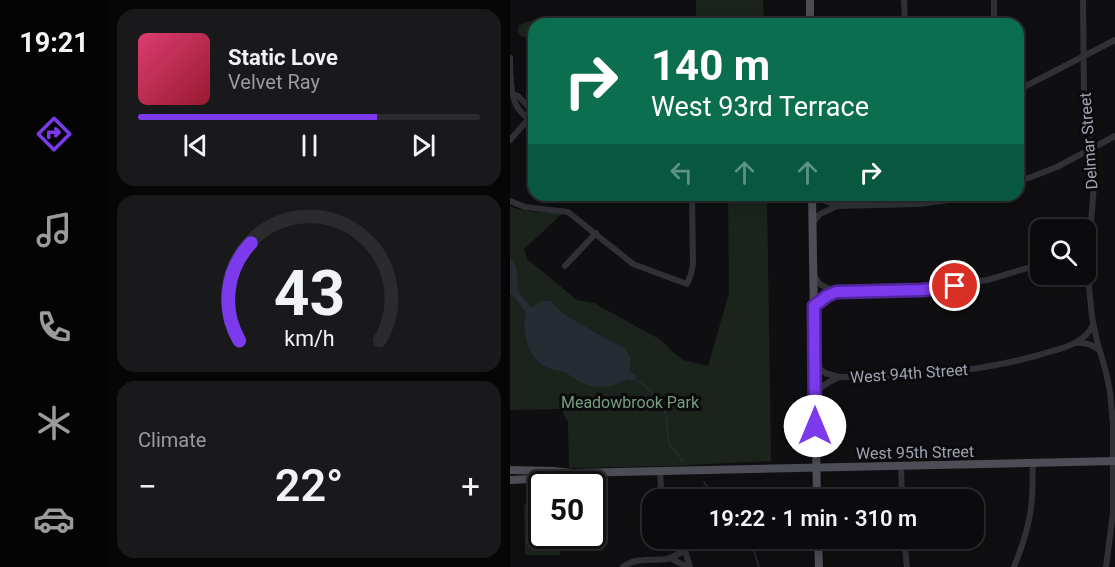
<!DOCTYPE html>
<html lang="en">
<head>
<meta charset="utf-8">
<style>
  :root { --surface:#0b0b0d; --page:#19191b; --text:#f1f3f6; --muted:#9a9b9d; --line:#2b2b2e; --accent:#7c3aed }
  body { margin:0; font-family:Roboto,sans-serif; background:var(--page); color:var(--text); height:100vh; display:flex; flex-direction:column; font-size:22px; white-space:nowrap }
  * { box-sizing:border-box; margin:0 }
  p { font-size:20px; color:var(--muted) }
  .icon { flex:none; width:33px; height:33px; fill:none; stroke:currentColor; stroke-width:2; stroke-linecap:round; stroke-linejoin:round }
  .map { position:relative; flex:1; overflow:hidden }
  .details { display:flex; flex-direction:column; gap:9px; padding:9px; background:#060607; width:402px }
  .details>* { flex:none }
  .top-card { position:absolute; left:18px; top:18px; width:496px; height:183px; border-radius:18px; box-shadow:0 3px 15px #0003,0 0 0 2px var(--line); background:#0b6e4f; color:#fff; overflow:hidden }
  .controls { position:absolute; left:520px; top:219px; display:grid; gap:12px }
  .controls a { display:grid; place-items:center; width:66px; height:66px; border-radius:12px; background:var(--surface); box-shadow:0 3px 15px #0003,0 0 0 2px var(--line); font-size:30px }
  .speed { position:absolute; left:18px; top:471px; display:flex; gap:12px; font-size:30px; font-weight:700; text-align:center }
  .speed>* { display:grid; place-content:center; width:78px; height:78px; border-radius:50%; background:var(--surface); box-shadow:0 3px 15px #0003,0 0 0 2px var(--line); line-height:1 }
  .speed .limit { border:3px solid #111; border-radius:9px; background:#fff; color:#111 }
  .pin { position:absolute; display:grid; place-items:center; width:51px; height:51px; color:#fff; margin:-26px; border:3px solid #fff; border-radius:50%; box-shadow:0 2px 6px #0007 }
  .me { position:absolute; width:66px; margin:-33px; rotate:0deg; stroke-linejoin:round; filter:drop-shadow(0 0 4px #0008) }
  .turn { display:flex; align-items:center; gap:21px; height:126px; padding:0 24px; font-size:27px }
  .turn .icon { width:78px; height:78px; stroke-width:2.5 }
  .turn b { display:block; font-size:42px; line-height:51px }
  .lanes { display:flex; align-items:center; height:57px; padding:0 24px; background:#0003; justify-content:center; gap:30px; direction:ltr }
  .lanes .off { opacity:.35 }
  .big { font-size:45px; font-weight:600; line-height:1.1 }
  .details .tile { flex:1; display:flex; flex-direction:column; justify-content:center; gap:9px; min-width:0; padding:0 21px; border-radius:18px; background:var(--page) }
  .details .dial { align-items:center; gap:0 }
  .dial svg { height:156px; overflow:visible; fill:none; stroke:var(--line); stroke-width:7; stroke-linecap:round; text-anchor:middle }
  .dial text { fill:var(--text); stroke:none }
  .song { display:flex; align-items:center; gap:18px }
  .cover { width:72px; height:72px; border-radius:9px; background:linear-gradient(135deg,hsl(340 70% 55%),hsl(350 70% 35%)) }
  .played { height:6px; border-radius:3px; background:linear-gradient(90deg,var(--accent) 70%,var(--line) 70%) }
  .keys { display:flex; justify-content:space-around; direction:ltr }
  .heat { display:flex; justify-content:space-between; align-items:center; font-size:33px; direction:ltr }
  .trip { position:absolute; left:132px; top:489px; width:342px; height:60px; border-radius:18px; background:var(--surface); box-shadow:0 3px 15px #0003,0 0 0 2px var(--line); font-weight:600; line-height:60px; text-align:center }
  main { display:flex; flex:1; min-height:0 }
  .dock { display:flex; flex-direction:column; width:108px; justify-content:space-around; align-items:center; background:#040405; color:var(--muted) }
  .dock .icon { width:42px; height:42px }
  .dock .current { color:var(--accent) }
  .dock b { font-size:27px; color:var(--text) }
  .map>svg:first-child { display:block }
</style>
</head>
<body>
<main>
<nav class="dock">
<b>19:21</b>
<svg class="icon current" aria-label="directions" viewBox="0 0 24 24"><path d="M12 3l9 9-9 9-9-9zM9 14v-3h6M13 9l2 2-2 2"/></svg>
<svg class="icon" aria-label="music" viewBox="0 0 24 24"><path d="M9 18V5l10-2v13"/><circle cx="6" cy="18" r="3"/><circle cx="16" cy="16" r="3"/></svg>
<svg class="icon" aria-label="phone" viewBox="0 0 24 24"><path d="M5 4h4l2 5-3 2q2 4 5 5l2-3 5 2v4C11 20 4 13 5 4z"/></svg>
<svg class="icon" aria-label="climate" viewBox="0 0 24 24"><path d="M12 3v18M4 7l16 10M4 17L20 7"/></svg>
<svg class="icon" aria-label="car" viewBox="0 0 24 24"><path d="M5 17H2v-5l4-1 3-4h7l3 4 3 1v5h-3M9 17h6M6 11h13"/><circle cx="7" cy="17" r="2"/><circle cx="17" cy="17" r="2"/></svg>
</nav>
<section class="details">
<div class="tile">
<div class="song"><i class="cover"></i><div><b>Static Love</b><p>Velvet Ray</p></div></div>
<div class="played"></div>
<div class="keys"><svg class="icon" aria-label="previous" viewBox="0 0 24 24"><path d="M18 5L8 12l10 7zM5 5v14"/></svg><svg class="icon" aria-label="pause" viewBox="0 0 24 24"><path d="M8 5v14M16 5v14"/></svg><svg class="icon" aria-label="next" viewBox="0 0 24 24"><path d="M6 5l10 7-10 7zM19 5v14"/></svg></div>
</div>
<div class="tile dial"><svg viewBox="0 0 100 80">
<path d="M14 69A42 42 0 1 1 86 69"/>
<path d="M14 69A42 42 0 0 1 20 19" stroke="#7c3aed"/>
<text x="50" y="56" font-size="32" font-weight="700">43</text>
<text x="50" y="72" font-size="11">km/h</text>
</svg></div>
<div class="tile"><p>Climate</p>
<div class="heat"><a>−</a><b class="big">22°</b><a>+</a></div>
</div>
</section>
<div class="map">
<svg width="605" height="567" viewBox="0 0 605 567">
  <rect width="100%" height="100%" fill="#0f0f11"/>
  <g fill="#1c231d">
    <polygon points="186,0 253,0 254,24 186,24"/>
    <polygon points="23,20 27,22 27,24 24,24 24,40 11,36 7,31 9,25"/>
    <path d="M218 195H257L261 461 161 466 59 468 58 422 51 409 0 410V206C17 214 34 211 52 214L14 249 17 259 67 300 84 303 151 340 162 351 173 360 198 366 219 293Z"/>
    <polygon points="31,504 32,536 50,536 50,555 15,555 14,505"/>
  </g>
  <path fill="#262c34" d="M0 258 6 266 7 270 8 291 21 308 32 301H41L52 313 96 339 114 348 121 358 119 370 126 376 122 381 117 379C113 381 108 384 104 385 95 388 80 387 72 383 66 381 62 376 56 373 49 370 41 370 34 366 17 356 12 331 16 313L4 296 0 294Z"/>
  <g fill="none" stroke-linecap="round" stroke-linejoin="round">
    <g stroke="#262c34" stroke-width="1.5">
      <polyline points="124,378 140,390 150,403 156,414 159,444 173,461"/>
      <polyline points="194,482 205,500"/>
      <polyline points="240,538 249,567"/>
    </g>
    <g stroke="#303036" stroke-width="6">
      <polyline points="394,0 395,24"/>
      <polyline points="484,0 484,24"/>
      <polyline points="573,0 574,96 583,171 584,185 579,247 578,277 582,317 587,341 596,372 600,392 603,424 603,513 596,567"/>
      <path d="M0 58C0 71 1 98 8 108 11 113 15 116 19 119"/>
      <polyline points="508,90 605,40"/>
      <polyline points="4,95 8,96 24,112"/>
      <polyline points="0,140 24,113"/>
      <polyline points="508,182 547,167 605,136"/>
      <polyline points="305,195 313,200 328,206 408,204 432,201 463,195"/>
      <polyline points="0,201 15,207 58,212 123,264 177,284 181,274 183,264 182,195"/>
      <polyline points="303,222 310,214 327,206"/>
      <polyline points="55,266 86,233"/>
      <polyline points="304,276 311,285 326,292 413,289 477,280 531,264"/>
      <polyline points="304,306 317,296 326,292"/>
      <path d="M565 343C574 342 582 344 589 350"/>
      <polyline points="305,365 315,373 329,377"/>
      <path d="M306 391 319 382 330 377C400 376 461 374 529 355 548 349 574 345 583 325"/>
      <polyline points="391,466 392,500"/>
      <polyline points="150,471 151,487 154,500"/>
      <polyline points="171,538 180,567"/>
      <polyline points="394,538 397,567"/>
      <polyline points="160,558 177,567"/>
      <path d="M113 567C126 557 142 561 157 559 164 557 170 553 176 550"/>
      <path d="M504 567C513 545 521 521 522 497 523 486 522 474 523 463"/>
    </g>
    <g stroke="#4c4d55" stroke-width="8">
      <polyline points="300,0 300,24"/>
      <polyline points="302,195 307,500"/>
      <polyline points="0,470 43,471 62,473 605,461"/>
      <polyline points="0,480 44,478 58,475"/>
      <polyline points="308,538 309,567"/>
    </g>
  </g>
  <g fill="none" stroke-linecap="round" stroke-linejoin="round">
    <g stroke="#51269a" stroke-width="15">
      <polyline id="route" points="305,426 304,306 317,296 326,292 412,290 445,286"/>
    </g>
    <use href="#route" stroke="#7c3aed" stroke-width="10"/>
  </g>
  <g text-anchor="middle" stroke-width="6" stroke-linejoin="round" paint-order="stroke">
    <g font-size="16" fill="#a0a3b2" stroke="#0b0a0c">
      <text transform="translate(578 141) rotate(-94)" y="6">Delmar Street</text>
      <text transform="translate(399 373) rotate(-4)" y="6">West 94th Street</text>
      <text transform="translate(405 452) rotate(-1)" y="6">West 95th Street</text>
    </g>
    <g font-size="16" fill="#769e7e" stroke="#0b0a0c">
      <text x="120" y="408">Meadowbrook Park</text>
    </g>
  </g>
</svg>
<div class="controls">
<a><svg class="icon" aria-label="search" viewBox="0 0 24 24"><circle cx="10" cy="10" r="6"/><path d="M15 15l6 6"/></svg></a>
</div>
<div class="speed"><div class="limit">50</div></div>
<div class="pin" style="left:445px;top:286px;background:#d93025"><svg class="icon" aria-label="arrive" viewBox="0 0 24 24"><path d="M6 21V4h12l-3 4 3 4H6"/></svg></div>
<svg class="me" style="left:305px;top:426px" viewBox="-20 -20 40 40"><circle r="19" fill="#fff"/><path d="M0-13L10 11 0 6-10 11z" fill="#7c3aed"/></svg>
<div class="trip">19:22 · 1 min · 310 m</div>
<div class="top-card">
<div class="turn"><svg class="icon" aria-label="right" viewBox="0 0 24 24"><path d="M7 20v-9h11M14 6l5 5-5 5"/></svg><div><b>140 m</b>West 93rd Terrace</div></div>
<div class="lanes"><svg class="icon off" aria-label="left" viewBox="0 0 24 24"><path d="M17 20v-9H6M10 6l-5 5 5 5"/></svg><svg class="icon off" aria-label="ahead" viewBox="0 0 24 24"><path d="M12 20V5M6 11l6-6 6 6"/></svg><svg class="icon off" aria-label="ahead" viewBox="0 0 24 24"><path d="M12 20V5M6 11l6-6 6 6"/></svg><svg class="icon" aria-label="right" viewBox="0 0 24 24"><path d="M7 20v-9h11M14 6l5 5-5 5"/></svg></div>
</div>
</div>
</main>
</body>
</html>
